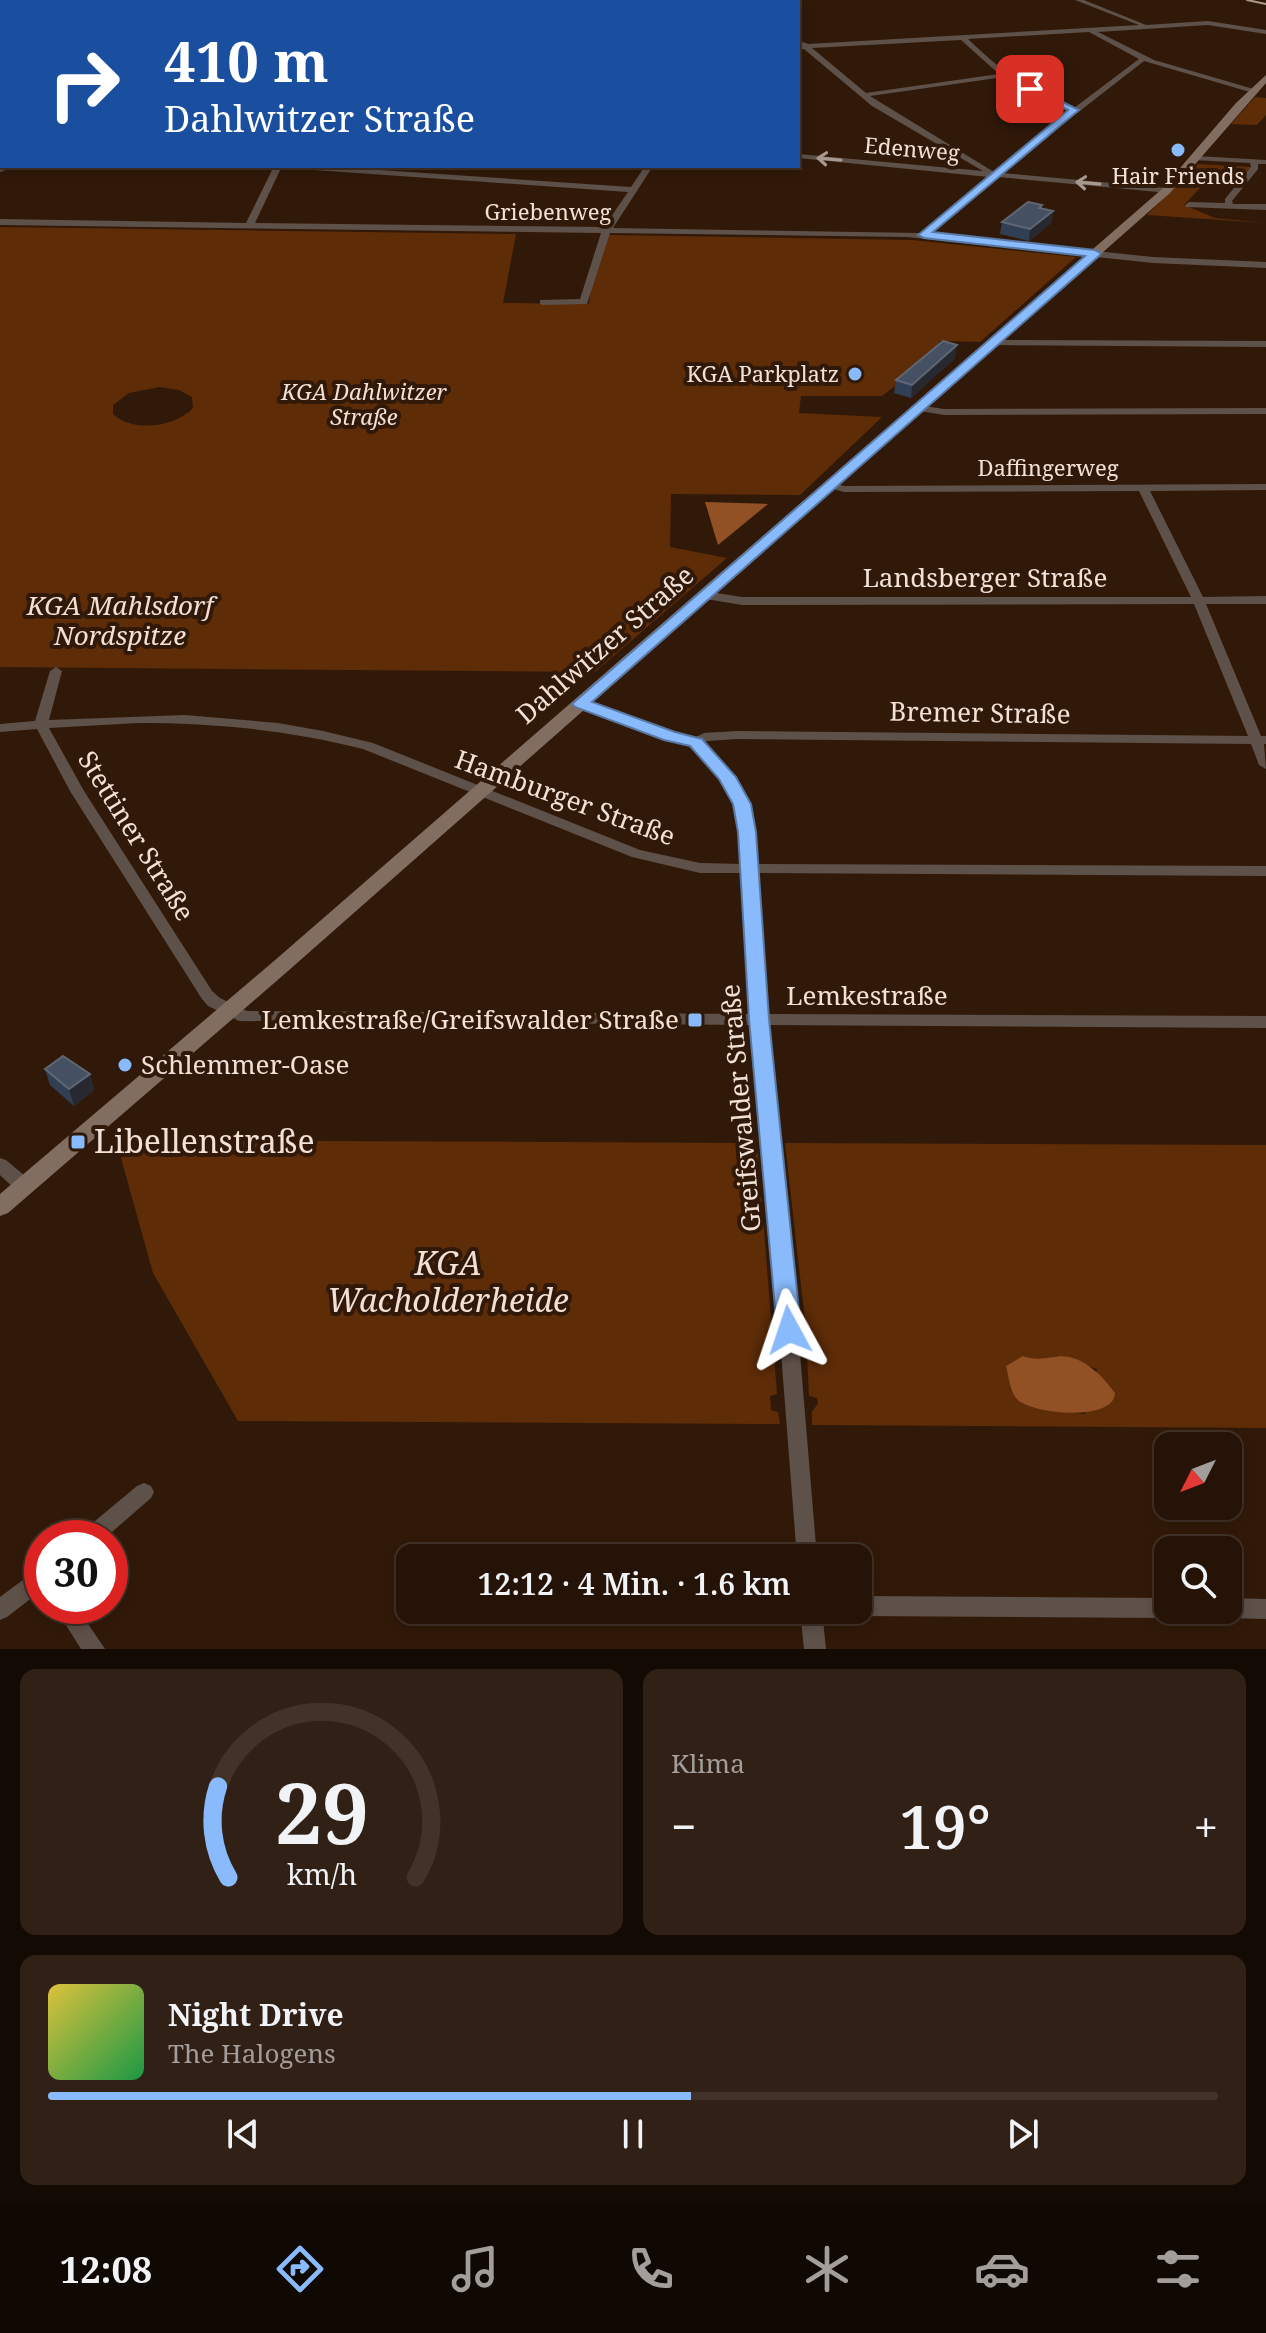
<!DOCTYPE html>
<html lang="de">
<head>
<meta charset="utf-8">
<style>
  :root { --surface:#251307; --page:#312015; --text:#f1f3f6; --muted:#a39e9b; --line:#423228; --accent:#89bafc }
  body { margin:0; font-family:"Noto Serif",serif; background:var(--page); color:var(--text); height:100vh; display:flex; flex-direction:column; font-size:30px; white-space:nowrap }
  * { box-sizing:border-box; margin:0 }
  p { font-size:26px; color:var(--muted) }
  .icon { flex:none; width:44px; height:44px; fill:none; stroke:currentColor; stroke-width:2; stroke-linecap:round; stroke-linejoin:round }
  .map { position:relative; height:1649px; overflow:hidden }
  .drawer { display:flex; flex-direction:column; gap:20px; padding:20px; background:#140a04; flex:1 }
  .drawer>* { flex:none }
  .hud { position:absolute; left:0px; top:0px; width:800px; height:168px; box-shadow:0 4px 12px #0003,0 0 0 2px var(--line); background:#1a4fa0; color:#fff; overflow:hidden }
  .needle { width:52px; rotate:228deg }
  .fabs { position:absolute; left:1154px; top:1432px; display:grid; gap:16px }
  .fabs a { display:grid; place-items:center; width:88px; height:88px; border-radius:16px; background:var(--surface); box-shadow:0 4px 12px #0003,0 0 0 2px var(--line); font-size:40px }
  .speed { position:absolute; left:24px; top:1520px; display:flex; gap:16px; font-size:40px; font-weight:700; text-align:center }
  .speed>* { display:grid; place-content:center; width:104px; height:104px; border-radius:50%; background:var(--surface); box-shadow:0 4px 12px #0003,0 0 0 2px var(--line); line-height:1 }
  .speed .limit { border:12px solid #d22; background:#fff; color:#111 }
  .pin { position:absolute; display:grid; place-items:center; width:68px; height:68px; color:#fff; margin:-34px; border-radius:16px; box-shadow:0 4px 12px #0006 }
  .me { position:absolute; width:88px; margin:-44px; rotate:355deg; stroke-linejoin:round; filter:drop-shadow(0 0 6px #0008) }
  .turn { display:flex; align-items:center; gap:28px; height:168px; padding:0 32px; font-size:36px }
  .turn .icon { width:104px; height:104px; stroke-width:2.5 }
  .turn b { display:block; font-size:56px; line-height:68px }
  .big { font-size:60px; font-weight:600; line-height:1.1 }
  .drawer .card { flex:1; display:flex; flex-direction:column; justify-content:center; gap:12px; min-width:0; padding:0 28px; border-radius:16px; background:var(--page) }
  .drawer .dial { align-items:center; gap:0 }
  .dial svg { height:208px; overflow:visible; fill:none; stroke:var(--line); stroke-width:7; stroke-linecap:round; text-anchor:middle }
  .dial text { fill:var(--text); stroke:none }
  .song { display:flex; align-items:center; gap:24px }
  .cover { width:96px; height:96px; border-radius:12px; background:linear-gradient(135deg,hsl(50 70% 55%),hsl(140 70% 35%)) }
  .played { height:8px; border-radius:4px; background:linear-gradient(90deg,var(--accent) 55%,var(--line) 55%) }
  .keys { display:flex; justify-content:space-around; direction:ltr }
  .heat { display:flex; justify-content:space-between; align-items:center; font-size:44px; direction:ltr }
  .drawer .tiles { flex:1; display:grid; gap:20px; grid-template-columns:1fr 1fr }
  .card:last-child { grid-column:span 2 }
  .trip { position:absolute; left:396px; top:1544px; width:476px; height:80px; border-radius:16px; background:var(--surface); box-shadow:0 4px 12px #0003,0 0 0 2px var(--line); font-weight:600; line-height:80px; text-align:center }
  .tab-bar { display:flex; height:128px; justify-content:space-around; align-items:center; background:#0f0803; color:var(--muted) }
  .tab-bar .icon { width:56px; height:56px }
  .tab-bar .selected { color:var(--accent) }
  .tab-bar b { font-size:36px; color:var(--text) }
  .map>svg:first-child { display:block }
</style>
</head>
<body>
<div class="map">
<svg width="1266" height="1649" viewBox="0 0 1266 1649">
  <rect width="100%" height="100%" fill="#311909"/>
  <g fill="#5e2c07" fill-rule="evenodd">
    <polygon points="0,0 267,0 2,2 0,124"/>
    <polygon points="1255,97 1266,98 1266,115 1257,125 1231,124"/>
    <polygon points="1198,164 1251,167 1245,175 1213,174 1184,205 1215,218 1266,223 1147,215"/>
    <path d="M0 227 516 234 503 303 589 304 592 280 608 235 912 240 1076 257 980 342 940 341 936 348H944L882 396H801L799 413 882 417 800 495 671 494 670 547 727 558 595 672 0 667ZM160 387 179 390 192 397 193 408C175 427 133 433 113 414V405L129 393Z"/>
    <polygon points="116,1140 750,1143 758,1154 777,1394 770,1396 771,1410 778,1412 780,1424 238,1421 153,1273"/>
    <path d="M785 1143 1266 1145V1428L812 1425V1412L818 1403 817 1398 809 1396 806 1330ZM1023 1356 1040 1361 1056 1356 1097 1369 1085 1414 1035 1408 1021 1403Z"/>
  </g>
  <g fill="#925125">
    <polygon points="705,502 768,504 718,545"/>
    <path d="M1023 1356C1036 1360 1040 1359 1053 1357 1080 1352 1101 1374 1115 1393 1114 1422 1035 1414 1019 1401 1010 1394 1009 1377 1006 1366Z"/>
  </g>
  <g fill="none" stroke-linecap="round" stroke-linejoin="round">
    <polyline stroke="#925125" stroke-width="2" points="236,2 242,0"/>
    <g fill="#5e514a" fill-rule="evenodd">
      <polygon points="510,0 517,0 518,2 511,2"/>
      <path d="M1075 0H1084L1146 25 1208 21 1266 30V34L1208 25 1098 32 1154 60 1257 90 1250 92 1144 61 1049 135 1003 173 1166 188 1170 191 1169 193 998 177 931 234 1153 257 1266 262V268L1153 263 907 237 610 233 587 304 543 305 540 304V300L580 299 601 233 0 225V219L246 223 274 166H321L631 187 645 166H653L613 228 921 233 989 177 798 158V154L983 171 872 106 804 49H798V45L803 42 808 44 1139 25ZM1089 32 1139 59 1074 108C1033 95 999 69 968 39ZM961 40 999 74 866 93 812 48ZM1004 77 1041 100 1070 111 994 172 870 96ZM282 166 286 168 628 192 604 227 255 223Z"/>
      <polygon points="1196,156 1266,160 1266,164 1258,164 1258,169 1232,201 1233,204 1266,204 1266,210 1186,207 1185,205 1189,202 1225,203 1225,199 1251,167 1250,163 1193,160 1193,156"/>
      <polygon points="5,166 17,166 0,172 0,167"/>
      <polygon points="993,340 1266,341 1266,347 990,345 990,341"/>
      <polygon points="918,405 944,409 1266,408 1266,414 944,415 914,410 913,408"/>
      <path d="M830 482 844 486 1266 484V490L1150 491 1203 597 1266 596V604H1206L1261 736H1266V744H1264L1266 769 1259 765 1251 744 737 739 707 741 704 743 740 787 749 804 756 864 1266 866V876L757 873 767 1014 1266 1016V1028L768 1025 785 1173 817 1558H797L767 1173 752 1025 239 1021 208 1006 202 999 70 791 37 729 0 732V724L35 721 50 671 56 667 62 671 49 720 185 715 278 723 323 731 373 743 640 850 700 863 742 864 735 804 729 791 692 745 665 740 576 707 575 704 576 701H586L673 734 694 738 704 733 737 731 1248 736 1194 604 742 605 700 598 698 595 704 591 742 597H1191L1139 491 844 492 826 487 825 485ZM138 723C215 723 289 730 363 749L632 857 700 873H742L751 1014 247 1011 220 998 212 991 84 791 49 728Z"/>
      <path d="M0 1158 6 1160 31 1181 34 1186 31 1191C18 1195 9 1183 0 1175Z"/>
      <polygon points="144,1483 151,1486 154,1492 151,1498 105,1538 80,1538 83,1531 137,1486"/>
      <polygon points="42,1568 42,1590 7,1617 0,1620 0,1597 35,1571"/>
      <polygon points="858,1596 1168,1598 1168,1610 1178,1610 1175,1615 1168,1618 858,1616 849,1610 858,1610"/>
      <polygon points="1228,1598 1266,1599 1266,1619 1228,1618 1221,1615 1218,1610 1228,1610"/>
      <polygon points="54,1606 76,1606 105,1649 81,1649"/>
      <polygon points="800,1610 822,1610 826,1649 804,1649"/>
    </g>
    <polygon fill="#826d61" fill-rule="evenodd" points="1266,75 1266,83 1170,193 288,971 8,1213 0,1216 0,1194 274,961 1162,189 1236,103"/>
    <polyline stroke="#ac998c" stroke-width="2" points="1247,0 1266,4"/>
  </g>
  <g fill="#313f54">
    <polygon points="1042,205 1042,208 1053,211 1051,223 1029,241 1000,234 1002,222"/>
    <polygon points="955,358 911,398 894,393 896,380"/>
    <polygon points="45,1069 90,1074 94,1090 74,1106 50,1085"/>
  </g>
  <g fill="#282930">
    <polygon points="1053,211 1051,223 1029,241 1030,229"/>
    <polygon points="957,345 955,358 911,398 912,385"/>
    <polygon points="90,1074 94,1090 74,1106 69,1089"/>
  </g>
  <g fill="#455162" stroke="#606774" stroke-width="2">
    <polygon points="1028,202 1042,205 1039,208 1053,211 1030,229 1002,222"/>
    <polygon points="943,341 957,345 912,385 896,380"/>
    <polygon points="63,1056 90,1074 69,1089 45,1069"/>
  </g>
  <defs><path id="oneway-shaft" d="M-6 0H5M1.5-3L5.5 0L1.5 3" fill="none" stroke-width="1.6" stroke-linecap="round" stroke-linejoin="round" transform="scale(2)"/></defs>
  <g stroke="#a89990">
    <use href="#oneway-shaft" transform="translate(829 159) rotate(-175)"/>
    <use href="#oneway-shaft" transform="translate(1088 183) rotate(-175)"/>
  </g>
  <polygon fill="#89bafc" stroke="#5979a4" stroke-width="2" points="1026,87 1033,87 1079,110 933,232 1095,250 1101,253 1099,256 592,702 675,732 702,739 736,777 751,804 756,832 769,1019 801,1330 798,1337 789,1340 780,1337 777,1330 749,1019 738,832 733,804 719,779 690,746 664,740 575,707 572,704 1085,256 924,238 918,235 1068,110 1026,91"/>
  <g fill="#89bafc" stroke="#311909" stroke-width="3">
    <circle cx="1178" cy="150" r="8"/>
    <circle cx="855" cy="374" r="8"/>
    <rect x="687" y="1012" width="16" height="16" rx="4"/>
    <circle cx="125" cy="1065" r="8"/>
    <rect x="70" y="1134" width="16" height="16" rx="4"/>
  </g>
  <g text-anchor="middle" stroke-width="8" stroke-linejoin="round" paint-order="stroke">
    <g font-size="22" fill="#f2e1d7" stroke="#311909">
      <text transform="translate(912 149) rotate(5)" y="8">Edenweg</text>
      <text x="548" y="220">Griebenweg</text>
      <text x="1048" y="476">Daffingerweg</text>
    </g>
    <g font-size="22" fill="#f2e1d7" stroke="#311909">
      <text x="1178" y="184">Hair Friends</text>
      <text x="839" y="382" text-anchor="end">KGA Parkplatz</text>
    </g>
    <g font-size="22" font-style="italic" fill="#f3dfd4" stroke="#311909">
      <text x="364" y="400">KGA Dahlwitzer<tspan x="364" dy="25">Straße</tspan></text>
    </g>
    <g font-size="26" fill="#f2e1d7" stroke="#311909">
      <text x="985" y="587">Landsberger Straße</text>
      <text transform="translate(605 645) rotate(-41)" y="9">Dahlwitzer Straße</text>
      <text transform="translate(980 713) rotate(1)" y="9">Bremer Straße</text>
      <text transform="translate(565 798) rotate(20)" y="9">Hamburger Straße</text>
      <text transform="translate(136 836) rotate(58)" y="9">Stettiner Straße</text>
      <text x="867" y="1005">Lemkestraße</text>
      <text transform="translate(741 1108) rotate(-95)" y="9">Greifswalder Straße</text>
    </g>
    <g font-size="26" font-style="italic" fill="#f3dfd4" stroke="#311909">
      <text x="120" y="615">KGA Mahlsdorf<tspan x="120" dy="30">Nordspitze</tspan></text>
    </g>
    <g font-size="26" fill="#f2e1d7" stroke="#311909" text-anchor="end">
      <text x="679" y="1029">Lemkestraße/Greifswalder Straße</text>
      <text x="141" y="1074" text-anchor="start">Schlemmer-Oase</text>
    </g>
    <g font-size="32" fill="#f2e1d7" stroke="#311909" text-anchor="start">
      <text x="94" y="1153">Libellenstraße</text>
    </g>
    <g font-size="32" font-style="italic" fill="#f3dfd4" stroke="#311909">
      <text x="448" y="1275">KGA<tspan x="448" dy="37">Wacholderheide</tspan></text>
    </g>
  </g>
</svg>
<div class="fabs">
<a><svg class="needle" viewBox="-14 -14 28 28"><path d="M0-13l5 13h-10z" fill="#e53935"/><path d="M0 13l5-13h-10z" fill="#a39e9b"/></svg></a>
<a><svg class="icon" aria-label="search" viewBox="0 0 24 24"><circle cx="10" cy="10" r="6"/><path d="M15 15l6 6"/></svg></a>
</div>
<div class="speed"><div class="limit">30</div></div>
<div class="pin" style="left:1030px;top:89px;background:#d93025"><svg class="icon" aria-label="arrive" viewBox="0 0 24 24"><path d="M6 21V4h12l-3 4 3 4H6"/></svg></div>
<svg class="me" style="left:789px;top:1330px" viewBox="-20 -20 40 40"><path d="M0-17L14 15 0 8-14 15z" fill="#89bafc" stroke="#fff" stroke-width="4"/></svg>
<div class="trip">12:12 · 4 Min. · 1.6 km</div>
<div class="hud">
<div class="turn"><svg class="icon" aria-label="right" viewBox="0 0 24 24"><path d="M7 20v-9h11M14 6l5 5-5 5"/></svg><div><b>410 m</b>Dahlwitzer Straße</div></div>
</div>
</div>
<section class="drawer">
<div class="tiles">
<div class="card dial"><svg viewBox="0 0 100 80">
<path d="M14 69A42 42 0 1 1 86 69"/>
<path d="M14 69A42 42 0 0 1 10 34" stroke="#89bafc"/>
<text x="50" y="56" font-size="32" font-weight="700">29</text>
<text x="50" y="72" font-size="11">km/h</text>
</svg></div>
<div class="card"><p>Klima</p>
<div class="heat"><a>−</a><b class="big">19°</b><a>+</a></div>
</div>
<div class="card">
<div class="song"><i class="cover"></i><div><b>Night Drive</b><p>The Halogens</p></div></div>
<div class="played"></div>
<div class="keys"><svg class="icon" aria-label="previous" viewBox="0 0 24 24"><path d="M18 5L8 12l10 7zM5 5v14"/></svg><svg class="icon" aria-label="pause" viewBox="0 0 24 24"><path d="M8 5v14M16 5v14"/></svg><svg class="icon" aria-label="next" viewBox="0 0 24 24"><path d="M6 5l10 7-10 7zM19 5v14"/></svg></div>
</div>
</div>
</section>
<nav class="tab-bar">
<b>12:08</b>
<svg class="icon selected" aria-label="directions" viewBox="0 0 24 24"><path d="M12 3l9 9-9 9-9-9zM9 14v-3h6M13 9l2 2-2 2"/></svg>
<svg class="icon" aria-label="music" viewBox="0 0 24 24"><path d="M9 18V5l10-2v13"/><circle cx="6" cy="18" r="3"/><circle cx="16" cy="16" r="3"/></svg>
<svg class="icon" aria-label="phone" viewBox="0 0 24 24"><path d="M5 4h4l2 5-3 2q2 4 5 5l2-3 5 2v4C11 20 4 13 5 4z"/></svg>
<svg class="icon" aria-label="climate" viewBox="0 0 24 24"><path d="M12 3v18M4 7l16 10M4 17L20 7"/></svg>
<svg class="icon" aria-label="car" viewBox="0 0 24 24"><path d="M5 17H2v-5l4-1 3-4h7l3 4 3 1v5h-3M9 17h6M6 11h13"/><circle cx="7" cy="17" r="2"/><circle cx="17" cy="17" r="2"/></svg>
<svg class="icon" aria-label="filters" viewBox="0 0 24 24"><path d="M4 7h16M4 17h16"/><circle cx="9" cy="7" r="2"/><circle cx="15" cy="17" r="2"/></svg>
</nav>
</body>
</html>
